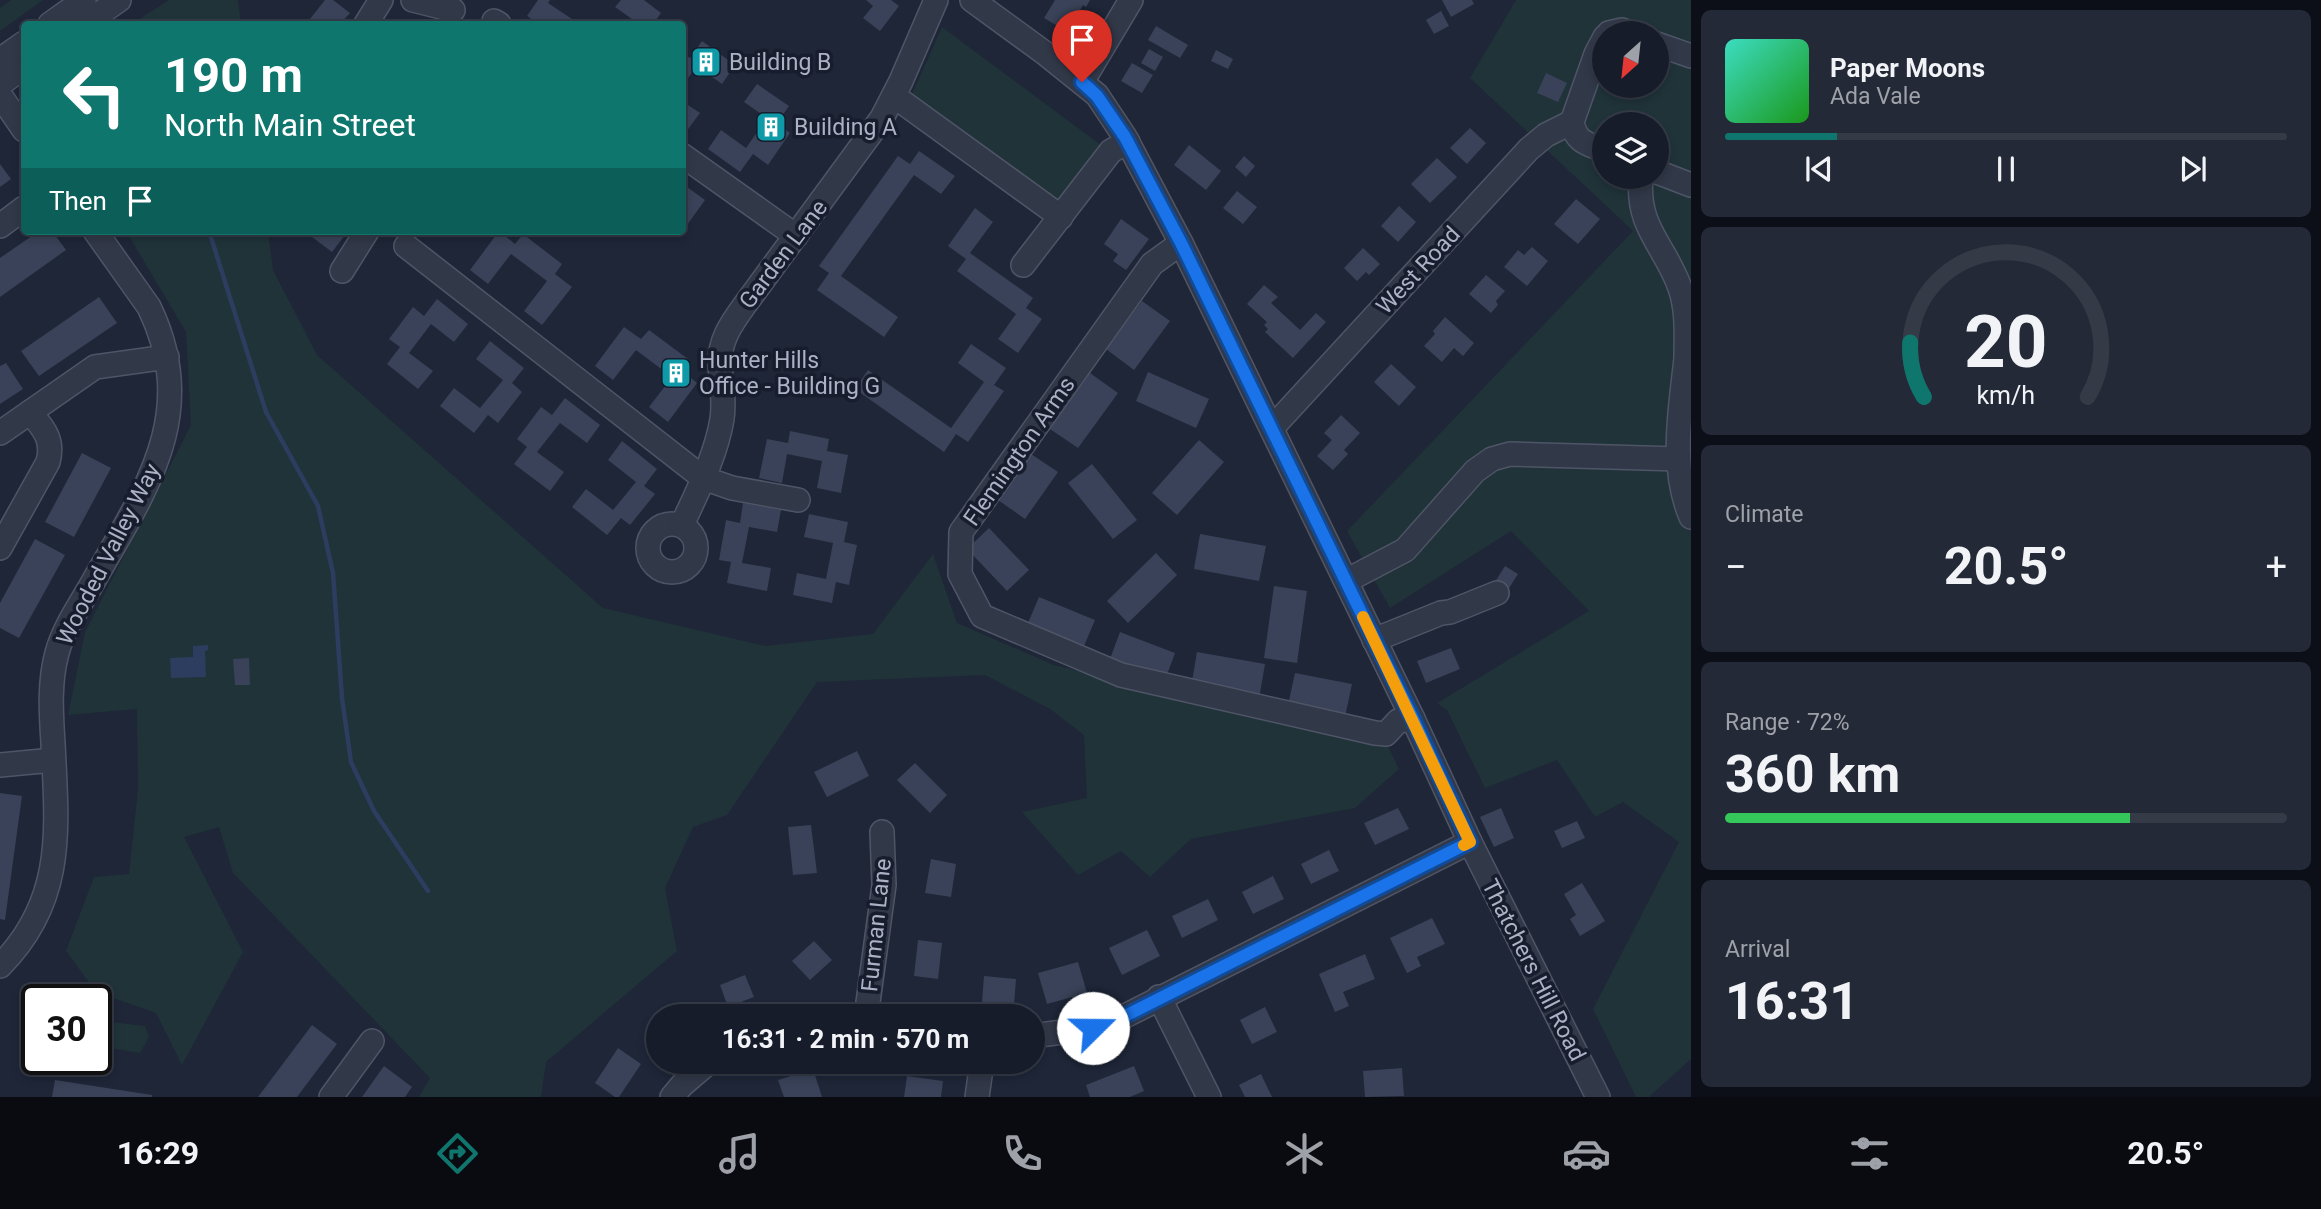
<!DOCTYPE html>
<html lang="en">
<head>
<meta charset="utf-8">
<style>
  :root { --surface:#161c2a; --page:#232936; --text:#f1f3f6; --muted:#9ea1a8; --line:#353a47; --accent:#0f766e }
  body { margin:0; font-family:Roboto,sans-serif; background:var(--page); color:var(--text); height:100vh; display:flex; flex-direction:column; font-size:26px; white-space:nowrap }
  * { box-sizing:border-box; margin:0 }
  p { font-size:23px; color:var(--muted) }
  .icon { flex:none; width:38px; height:38px; fill:none; stroke:currentColor; stroke-width:2; stroke-linecap:round; stroke-linejoin:round }
  .map { position:relative; flex:1; overflow:hidden }
  .side { display:flex; flex-direction:column; gap:10px; padding:10px; background:#0c0f17; width:630px }
  .side>* { flex:none }
  .guide { position:absolute; left:21px; top:21px; width:665px; height:214px; border-radius:7px; box-shadow:0 4px 10px #0003,0 0 0 2px var(--line); background:#0f766e; color:#fff; overflow:hidden }
  .needle { width:46px; rotate:207deg }
  .buttons { position:absolute; left:1592px; top:21px; display:grid; gap:14px }
  .buttons a { display:grid; place-items:center; width:77px; height:77px; border-radius:50%; background:var(--surface); box-shadow:0 4px 10px #0003,0 0 0 2px var(--line); font-size:35px }
  .speed { position:absolute; left:21px; top:984px; display:flex; gap:14px; font-size:35px; font-weight:700; text-align:center }
  .speed>* { display:grid; place-content:center; width:91px; height:91px; border-radius:50%; background:var(--surface); box-shadow:0 4px 10px #0003,0 0 0 2px var(--line); line-height:1 }
  .speed .limit { border:4px solid #111; border-radius:10px; background:#fff; color:#111 }
  .pin { position:absolute; display:grid; place-items:center; width:60px; height:60px; color:#fff; margin:-72px -30px; border-radius:50% 50% 50% 0; rotate:-45deg; box-shadow:0 0 7px #0007 }
  .pin .icon { rotate:45deg }
  .me { position:absolute; width:77px; margin:-38px; rotate:68deg; stroke-linejoin:round; filter:drop-shadow(0 0 5px #0008) }
  .turn { display:flex; align-items:center; gap:24px; height:147px; padding:0 28px; font-size:32px }
  .turn .icon { width:91px; height:91px; stroke-width:2.5 }
  .turn b { display:block; font-size:49px; line-height:60px }
  .then { display:flex; align-items:center; height:66px; padding:0 28px; background:#0003; gap:14px; font-size:26px }
  .big { font-size:52px; font-weight:700; line-height:1.1 }
  .side .card { flex:1; display:flex; flex-direction:column; justify-content:center; gap:10px; min-width:0; padding:0 24px; border-radius:10px; background:var(--page) }
  .side .dial { align-items:center; gap:0 }
  .dial svg { height:182px; overflow:visible; fill:none; stroke:var(--line); stroke-width:7; stroke-linecap:round; text-anchor:middle }
  .dial text { fill:var(--text); stroke:none }
  .song { display:flex; align-items:center; gap:21px }
  .cover { width:84px; height:84px; border-radius:10px; background:linear-gradient(135deg,hsl(170 70% 55%),hsl(120 70% 35%)) }
  .played { height:7px; border-radius:4px; background:linear-gradient(90deg,var(--accent) 20%,var(--line) 20%) }
  .keys { display:flex; justify-content:space-around; direction:ltr }
  .heat { display:flex; justify-content:space-between; align-items:center; font-size:38px; direction:ltr }
  .charge { height:10px; border-radius:5px; background:linear-gradient(90deg,#34c759 72%,var(--line) 0) }
  .trip { position:absolute; left:646px; top:1004px; width:399px; height:70px; border-radius:35px; background:var(--surface); box-shadow:0 4px 10px #0003,0 0 0 2px var(--line); font-weight:700; line-height:70px; text-align:center }
  .dock { display:flex; height:112px; justify-content:space-around; align-items:center; background:#090b11; color:var(--muted) }
  .dock .icon { width:49px; height:49px }
  .dock .active { color:var(--accent) }
  .dock b { font-size:32px; color:var(--text) }
  main { display:flex; flex:1; min-height:0 }
  .map>svg:first-child { display:block }
</style>
</head>
<body>
<main>
<div class="map">
<svg width="1691" height="1097" viewBox="0 0 1691 1097">
  <rect width="100%" height="100%" fill="#1e2638"/>
  <g fill="#1f3339" fill-rule="evenodd">
    <polygon points="11,0 43,0 0,31 0,8"/>
    <polygon points="169,0 238,0 241,24 132,24"/>
    <path d="M1516 0H1691V1059L1649 1097H1636L1593 1009 1679 842 1623 802 1595 817 1557 760 1485 788 1447 710 1437 703 1589 611 1511 531 1390 608 1347 531 1633 231 1470 78ZM1605 33H1657V86H1605ZM1605 124H1657V177H1605Z"/>
    <polygon points="942,27 1101,145 1097,157 1060,204 912,94"/>
    <polygon points="126,231 268,231 273,270 317,355 603,608 765,646 873,634 933,554 957,623 1054,665 1374,741 1384,738 1399,769 1355,808 1191,839 1150,877 1121,851 1078,875 1022,812 1087,798 1084,735 1050,709 985,675 817,682 727,815 693,827 665,888 677,951 546,1062 541,1097 419,1097 430,1078 233,873 219,827 184,837 243,952 182,1065 156,1013 96,992 66,951 94,877 129,874 138,789 137,709 68,715 85,632 191,425 186,332"/>
    <polygon points="103,1021 145,1026 149,1037 140,1053 98,1046"/>
  </g>
  <polygon fill="#2d3d5f" points="208,645 208,650 205,651 206,677 171,678 170,658 193,657 193,646"/>
  <g fill="none" stroke-linecap="round" stroke-linejoin="round">
    <polyline stroke="#2d3d5f" stroke-width="4.5" points="209,231 266,412 318,506 333,573 342,698 351,762 374,811 428,891"/>
  </g>
  <g fill="#394258">
    <polygon points="325,0 333,0 350,13 340,24 306,24"/>
    <polygon points="538,0 550,0 548,3 572,19 568,24 539,24 527,16"/>
    <polygon points="621,0 644,0 661,13 653,24 639,24 615,7"/>
    <polygon points="866,0 891,0 899,6 880,31 863,18 873,6"/>
    <polygon points="1055,0 1090,0 1086,7 1083,5 1079,12 1088,17 1076,37 1044,18"/>
    <polygon points="1442,0 1472,0 1474,4 1451,17"/>
    <polygon points="1441,11 1449,26 1434,34 1426,20"/>
    <polygon points="1156,26 1188,45 1180,58 1148,40"/>
    <polygon points="702,41 735,65 722,84 697,66 682,86 682,53 690,58"/>
    <polygon points="1149,49 1163,57 1155,71 1141,63"/>
    <polygon points="1216,50 1233,59 1228,69 1211,61"/>
    <polygon points="1132,63 1153,75 1142,93 1121,81"/>
    <polygon points="1546,73 1567,83 1558,102 1537,93"/>
    <polygon points="757,84 789,106 777,123 790,133 768,165 753,154 740,172 708,149 721,130 746,148 767,118 744,102"/>
    <polygon points="682,101 700,113 686,132 682,130"/>
    <polygon points="1470,128 1486,143 1467,164 1450,148"/>
    <polygon points="1189,145 1221,171 1206,190 1174,165"/>
    <polygon points="919,151 955,176 941,194 914,175 841,276 898,317 884,337 817,290 829,273 819,266 898,156 910,164"/>
    <polygon points="1244,156 1255,166 1246,177 1235,167"/>
    <polygon points="1437,158 1457,177 1430,203 1411,184"/>
    <polygon points="0,164 11,179 0,187"/>
    <polygon points="687,187 705,200 679,236 673,231 682,231 682,193"/>
    <polygon points="1237,191 1257,207 1243,224 1223,208"/>
    <polygon points="1576,199 1600,219 1578,244 1554,224"/>
    <polygon points="1399,206 1416,222 1398,242 1381,226"/>
    <polygon points="975,208 993,222 970,253 1033,298 1026,308 1042,319 1018,353 998,339 1016,314 957,271 966,259 948,246"/>
    <polygon points="1121,219 1149,239 1126,270 1113,261 1118,254 1104,244"/>
    <polygon points="39,231 52,231 66,250 0,297 0,258"/>
    <polygon points="304,231 348,231 332,252"/>
    <polygon points="499,231 515,244 523,234 562,264 555,274 572,287 542,325 524,311 547,281 511,254 488,284 470,270"/>
    <polygon points="1532,247 1548,261 1527,286 1504,267 1518,250 1524,255"/>
    <polygon points="1363,248 1380,264 1369,275 1366,272 1357,281 1344,268"/>
    <polygon points="1486,275 1505,291 1496,301 1498,305 1491,313 1469,294"/>
    <polygon points="1264,285 1278,297 1271,303 1300,330 1316,313 1326,322 1293,358 1265,332 1268,329 1264,325 1267,322 1247,304"/>
    <polygon points="99,297 117,323 39,376 21,351"/>
    <polygon points="437,299 468,324 454,342 431,324 409,353 433,371 418,389 387,364 400,347 389,339 413,307 424,316"/>
    <polygon points="1142,301 1170,321 1134,370 1106,349"/>
    <polygon points="1445,317 1474,343 1463,356 1454,348 1442,362 1424,346 1435,334 1433,331"/>
    <polygon points="624,327 641,339 649,330 688,359 680,369 697,383 668,422 649,407 672,377 636,350 613,380 595,366"/>
    <polygon points="490,341 524,368 512,383 522,392 498,423 488,415 474,433 440,406 454,388 480,408 503,380 476,359"/>
    <polygon points="971,344 1006,368 994,385 1004,391 968,442 956,434 944,452 855,389 868,370 951,428 984,382 958,363"/>
    <polygon points="6,363 23,389 0,404 0,366"/>
    <polygon points="1391,364 1416,387 1399,406 1374,382"/>
    <polygon points="1148,372 1209,399 1196,428 1136,401"/>
    <polygon points="1090,373 1118,393 1078,448 1050,429"/>
    <polygon points="565,398 600,425 587,443 560,423 537,452 564,472 550,491 514,464 527,447 517,439 541,407 552,415"/>
    <polygon points="1341,415 1360,433 1344,450 1348,454 1333,470 1317,456 1332,440 1324,433"/>
    <polygon points="790,431 829,439 827,451 848,455 841,493 817,488 822,461 787,454 782,483 759,478 767,439 788,443"/>
    <polygon points="1199,440 1224,462 1177,515 1152,493"/>
    <polygon points="622,441 657,469 644,486 655,494 630,525 621,518 607,535 572,507 586,489 613,510 636,482 608,460"/>
    <polygon points="82,453 111,468 74,537 45,522"/>
    <polygon points="1031,454 1058,472 1025,519 998,500"/>
    <polygon points="1092,464 1137,520 1113,539 1068,483"/>
    <polygon points="743,503 781,510 777,532 749,527 742,563 771,568 767,591 727,583 731,562 719,560 726,520 740,523"/>
    <polygon points="809,514 848,522 844,542 857,545 849,585 836,582 832,603 793,595 797,573 826,579 833,543 804,537"/>
    <polygon points="989,528 1029,570 1007,591 967,549"/>
    <polygon points="1200,534 1266,546 1259,581 1194,569"/>
    <polygon points="35,539 65,555 19,638 0,628 0,603"/>
    <polygon points="1156,553 1177,575 1128,623 1107,601"/>
    <polygon points="1505,566 1518,574 1506,593 1493,585"/>
    <polygon points="1274,586 1307,591 1297,663 1264,658"/>
    <polygon points="1039,597 1095,620 1084,646 1028,623"/>
    <polygon points="1120,632 1175,653 1165,680 1110,659"/>
    <polygon points="1451,648 1460,669 1426,683 1417,661"/>
    <polygon points="1197,652 1265,664 1259,699 1191,687"/>
    <polygon points="249,658 250,685 235,685 233,659"/>
    <polygon points="1295,673 1352,684 1345,717 1288,705"/>
    <polygon points="857,751 869,776 827,797 814,772"/>
    <polygon points="915,763 947,795 930,813 897,780"/>
    <polygon points="0,793 22,796 5,920 0,919"/>
    <polygon points="1398,808 1409,829 1375,845 1364,823"/>
    <polygon points="1501,808 1514,838 1494,847 1480,817"/>
    <polygon points="1577,821 1585,838 1562,848 1554,831"/>
    <polygon points="811,825 817,873 793,875 788,827"/>
    <polygon points="1329,850 1339,871 1311,884 1301,864"/>
    <polygon points="931,859 956,864 951,897 925,893"/>
    <polygon points="1273,876 1284,899 1253,914 1242,892"/>
    <polygon points="1582,883 1605,921 1580,936 1570,919 1576,915 1564,894"/>
    <polygon points="1208,899 1218,920 1182,938 1172,916"/>
    <polygon points="1432,918 1445,944 1417,957 1421,966 1407,973 1390,938"/>
    <polygon points="1147,930 1160,956 1122,975 1109,948"/>
    <polygon points="918,940 942,943 938,979 914,976"/>
    <polygon points="814,941 832,960 810,980 792,961"/>
    <polygon points="1365,954 1375,979 1343,992 1349,1006 1335,1012 1319,974"/>
    <polygon points="1078,962 1087,993 1047,1004 1038,973"/>
    <polygon points="745,975 754,997 728,1007 720,985"/>
    <polygon points="984,976 1016,979 1014,1005 982,1002"/>
    <polygon points="684,1004 693,1017 667,1017"/>
    <polygon points="1265,1007 1277,1032 1252,1044 1240,1020"/>
    <polygon points="653,1023 655,1026 658,1023 658,1047 645,1029"/>
    <polygon points="312,1025 337,1044 318,1069 297,1097 258,1097"/>
    <polygon points="618,1048 641,1064 619,1097 615,1097 595,1083"/>
    <polygon points="384,1066 412,1087 405,1097 362,1097"/>
    <polygon points="1134,1066 1144,1091 1130,1097 1090,1097 1086,1085"/>
    <polygon points="1402,1068 1404,1096 1365,1097 1363,1071"/>
    <polygon points="813,1069 822,1097 784,1097 778,1080"/>
    <polygon points="1261,1074 1272,1097 1245,1097 1239,1085"/>
    <polygon points="907,1076 943,1081 941,1097 904,1097"/>
    <polygon points="55,1080 152,1095 152,1097 52,1097"/>
  </g>
  <g fill="none" stroke-linecap="round" stroke-linejoin="round">
    <g stroke="#4f5567" stroke-width="26">
      <g id="minor">
        <polyline points="413,0 453,10"/>
        <polyline points="972,0 1046,54 1097,95 1125,137 1181,243 1413,719 1470,842 1598,1097"/>
        <polyline points="494,21 499,24"/>
        <polyline points="50,24 84,0"/>
        <polyline points="85,24 119,0"/>
        <polyline points="366,24 381,0"/>
        <polyline points="1609,33 1622,30 1630,33"/>
        <path d="M1605 37 1596 54 1572 122C1576 143 1587 143 1605 151"/>
        <polyline points="1657,44 1691,56"/>
        <polyline points="0,60 24,43"/>
        <polyline points="1082,82 1131,0"/>
        <polyline points="0,84 24,67"/>
        <polyline points="0,95 24,130"/>
        <polyline points="894,96 1061,217"/>
        <polyline points="682,155 796,236"/>
        <polyline points="1657,172 1691,185"/>
        <path d="M1641 177C1636 228 1665 245 1680 288 1688 311 1686 336 1686 359"/>
        <polyline points="0,226 24,208"/>
        <polyline points="1181,243 1152,264 961,532 960,574 982,616 1121,675 1375,733 1386,734 1398,721 1413,719"/>
        <polyline points="406,246 703,478 732,488 798,500"/>
        <polyline points="1023,265 1111,151 1128,142"/>
        <polyline points="342,271 367,231"/>
        <path d="M1691 359H1686C1680 411 1670 468 1691 517"/>
        <polyline points="1272,428 1529,149 1546,135 1572,122"/>
        <polyline points="0,433 95,367 167,357"/>
        <circle cx="672" cy="548" r="24"/>
        <path d="M682 525C697 492 716 456 722 419 725 400 721 383 720 365 719 341 731 324 744 306L882 118 901 81 936 0"/>
        <path d="M0 548 48 462C54 440 44 429 30 412"/>
        <polyline points="1346,581 1405,550 1475,471 1492,459 1510,454 1678,459"/>
        <polyline points="1374,640 1441,613 1450,612 1497,593"/>
        <polyline points="0,765 53,760"/>
        <path d="M0 966C66 900 57 828 53 743 51 713 49 682 57 653 64 627 80 605 93 582 145 490 201 414 149 307L95 231"/>
        <polyline points="1159,997 1209,1097"/>
        <polyline points="831,1017 858,1017"/>
        <polyline points="866,1017 884,885 882,832"/>
        <polyline points="1032,1036 1093,1028 1117,1020 1470,842"/>
        <polyline points="331,1097 372,1041"/>
        <polyline points="672,1097 682,1085 709,1062"/>
        <polyline points="977,1097 982,1062"/>
      </g>
    </g>
    <use href="#minor" stroke="#313848" stroke-width="23"/>
  </g>
  <g fill="none" stroke-linecap="round" stroke-linejoin="round">
    <g stroke="#114b97" stroke-width="18">
      <polyline id="route" points="1082,82 1097,96 1125,137 1181,243 1413,719 1470,842 1117,1020 1093,1028"/>
    </g>
    <use href="#route" stroke="#1a73e8" stroke-width="12"/>
    <polyline stroke="#f59e0b" stroke-width="12" points="1363,617 1470,842 1464,845"/>
  </g>
  <defs>
    <g id="building-square" transform="scale(1.575)"><rect x="-9" y="-9" width="18" height="18" rx="4" fill="#0f9aa8" stroke="#171d2d"/><path d="M-4-6H4V6H1V3H-1V6H-4ZM-2.5-4.3h1.7v1.8h-1.7ZM.8-4.3h1.7v1.8H.8ZM-2.5-1h1.7V.8h-1.7ZM.8-1h1.7V.8H.8Z" fill="#fff"/></g>
  </defs>
  <g fill-rule="evenodd">
    <use href="#building-square" x="706" y="62"/>
    <use href="#building-square" x="771" y="127"/>
    <use href="#building-square" x="676" y="373"/>
  </g>
  <g text-anchor="middle" stroke-width="7" stroke-linejoin="round" paint-order="stroke">
    <g font-size="23" fill="#abb2c6" stroke="#171d2d" text-anchor="start">
      <text x="729" y="70">Building B</text>
      <text x="794" y="135">Building A</text>
      <text x="699" y="368">Hunter Hills<tspan x="699" dy="26">Office - Building G</tspan></text>
    </g>
    <g font-size="23" fill="#abb2c6" stroke="#171d2d">
      <text transform="translate(783 254) rotate(-53)" y="8">Garden Lane</text>
      <text transform="translate(1418 270) rotate(-47)" y="8">West Road</text>
      <text transform="translate(1019 451) rotate(-55)" y="8">Flemington Arms</text>
      <text transform="translate(108 554) rotate(-63)" y="8">Wooded Valley Way</text>
      <text transform="translate(876 925) rotate(-84)" y="8">Furman Lane</text>
      <text transform="translate(1534 970) rotate(63)" y="8">Thatchers Hill Road</text>
    </g>
  </g>
</svg>
<div class="buttons">
<a><svg class="needle" viewBox="-14 -14 28 28"><path d="M0-13l5 13h-10z" fill="#e53935"/><path d="M0 13l5-13h-10z" fill="#9ea1a8"/></svg></a>
<a><svg class="icon" aria-label="layers" viewBox="0 0 24 24"><path d="M12 4l9 5-9 5-9-5zM3 14l9 5 9-5"/></svg></a>
</div>
<div class="speed"><div class="limit">30</div></div>
<div class="pin" style="left:1082px;top:82px;background:#d93025"><svg class="icon" aria-label="arrive" viewBox="0 0 24 24"><path d="M6 21V4h12l-3 4 3 4H6"/></svg></div>
<svg class="me" style="left:1093px;top:1028px" viewBox="-20 -20 40 40"><circle r="19" fill="#fff"/><path d="M0-13L10 11 0 6-10 11z" fill="#1a73e8"/></svg>
<div class="trip">16:31 · 2 min · 570 m</div>
<div class="guide">
<div class="turn"><svg class="icon" aria-label="left" viewBox="0 0 24 24"><path d="M17 20v-9H6M10 6l-5 5 5 5"/></svg><div><b>190 m</b>North Main Street</div></div>
<div class="then">Then<svg class="icon" aria-label="arrive" viewBox="0 0 24 24"><path d="M6 21V4h12l-3 4 3 4H6"/></svg></div>
</div>
</div>
<section class="side">
<div class="card">
<div class="song"><i class="cover"></i><div><b>Paper Moons</b><p>Ada Vale</p></div></div>
<div class="played"></div>
<div class="keys"><svg class="icon" aria-label="previous" viewBox="0 0 24 24"><path d="M18 5L8 12l10 7zM5 5v14"/></svg><svg class="icon" aria-label="pause" viewBox="0 0 24 24"><path d="M8 5v14M16 5v14"/></svg><svg class="icon" aria-label="next" viewBox="0 0 24 24"><path d="M6 5l10 7-10 7zM19 5v14"/></svg></div>
</div>
<div class="card dial"><svg viewBox="0 0 100 80">
<path d="M14 69A42 42 0 1 1 86 69"/>
<path d="M14 69A42 42 0 0 1 8 45" stroke="#0f766e"/>
<text x="50" y="56" font-size="32" font-weight="700">20</text>
<text x="50" y="72" font-size="11">km/h</text>
</svg></div>
<div class="card"><p>Climate</p>
<div class="heat"><a>−</a><b class="big">20.5°</b><a>+</a></div>
</div>
<div class="card"><p>Range · 72%</p><b class="big">360 km</b><div class="charge"></div></div>
<div class="card"><p>Arrival</p><b class="big">16:31</b></div>
</section>
</main>
<nav class="dock">
<b>16:29</b>
<svg class="icon active" aria-label="directions" viewBox="0 0 24 24"><path d="M12 3l9 9-9 9-9-9zM9 14v-3h6M13 9l2 2-2 2"/></svg>
<svg class="icon" aria-label="music" viewBox="0 0 24 24"><path d="M9 18V5l10-2v13"/><circle cx="6" cy="18" r="3"/><circle cx="16" cy="16" r="3"/></svg>
<svg class="icon" aria-label="phone" viewBox="0 0 24 24"><path d="M5 4h4l2 5-3 2q2 4 5 5l2-3 5 2v4C11 20 4 13 5 4z"/></svg>
<svg class="icon" aria-label="climate" viewBox="0 0 24 24"><path d="M12 3v18M4 7l16 10M4 17L20 7"/></svg>
<svg class="icon" aria-label="car" viewBox="0 0 24 24"><path d="M5 17H2v-5l4-1 3-4h7l3 4 3 1v5h-3M9 17h6M6 11h13"/><circle cx="7" cy="17" r="2"/><circle cx="17" cy="17" r="2"/></svg>
<svg class="icon" aria-label="filters" viewBox="0 0 24 24"><path d="M4 7h16M4 17h16"/><circle cx="9" cy="7" r="2"/><circle cx="15" cy="17" r="2"/></svg>
<b>20.5°</b>
</nav>
</body>
</html>
